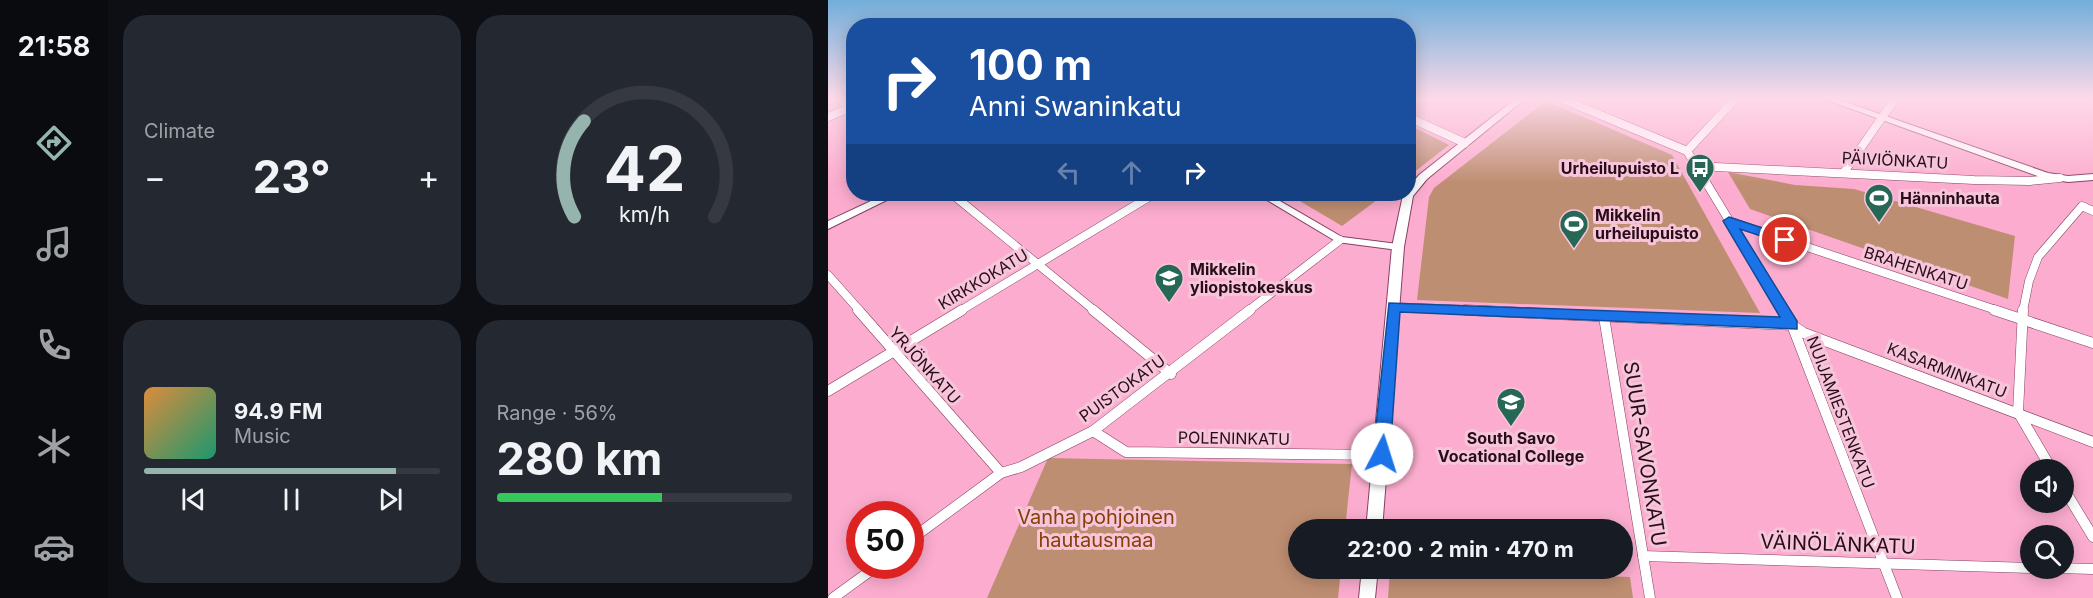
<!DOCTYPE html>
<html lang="en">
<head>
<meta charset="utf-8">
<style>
  :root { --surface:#171b24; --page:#242831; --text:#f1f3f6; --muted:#9ea1a6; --line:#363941; --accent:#96b4ae }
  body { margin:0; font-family:Inter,sans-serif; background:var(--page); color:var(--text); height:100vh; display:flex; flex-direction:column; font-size:22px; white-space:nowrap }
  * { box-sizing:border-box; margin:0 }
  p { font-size:20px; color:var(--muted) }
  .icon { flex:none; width:33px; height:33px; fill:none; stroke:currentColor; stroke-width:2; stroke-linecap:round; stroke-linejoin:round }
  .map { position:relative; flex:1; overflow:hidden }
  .drawer { display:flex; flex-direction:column; gap:15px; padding:15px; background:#0d0f14; width:720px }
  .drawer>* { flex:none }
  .hud { position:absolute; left:18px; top:18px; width:570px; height:183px; border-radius:24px; box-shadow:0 3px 15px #0003; background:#1a4fa0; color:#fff; overflow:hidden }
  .buttons { position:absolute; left:1192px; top:459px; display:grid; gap:12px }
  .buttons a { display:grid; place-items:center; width:54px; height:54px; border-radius:50%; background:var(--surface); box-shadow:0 3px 15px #0003; font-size:30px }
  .speed { position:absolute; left:18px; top:501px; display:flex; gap:12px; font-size:30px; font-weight:700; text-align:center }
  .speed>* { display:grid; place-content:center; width:78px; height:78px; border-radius:50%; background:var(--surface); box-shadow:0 3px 15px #0003; line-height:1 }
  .speed .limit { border:9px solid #d22; background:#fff; color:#111 }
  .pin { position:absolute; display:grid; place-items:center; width:51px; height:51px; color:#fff; margin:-26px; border:3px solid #fff; border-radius:50%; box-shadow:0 2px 6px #0007 }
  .me { position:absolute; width:66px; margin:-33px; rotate:5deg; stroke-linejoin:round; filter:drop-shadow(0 0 4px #0008) }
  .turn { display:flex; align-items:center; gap:21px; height:126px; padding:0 24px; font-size:27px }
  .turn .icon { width:78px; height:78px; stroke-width:2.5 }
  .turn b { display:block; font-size:42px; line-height:51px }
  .lanes { display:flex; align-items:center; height:57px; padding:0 24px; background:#0003; justify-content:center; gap:30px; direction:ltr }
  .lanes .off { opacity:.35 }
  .big { font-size:45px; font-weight:700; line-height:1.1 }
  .drawer .widget { flex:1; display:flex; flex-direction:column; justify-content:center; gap:9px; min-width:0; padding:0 21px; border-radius:24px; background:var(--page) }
  .drawer .dial { align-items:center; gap:0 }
  .dial svg { height:156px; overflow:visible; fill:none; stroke:var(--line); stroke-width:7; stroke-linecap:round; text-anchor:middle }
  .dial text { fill:var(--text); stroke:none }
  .song { display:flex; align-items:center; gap:18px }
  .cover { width:72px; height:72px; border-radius:9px; background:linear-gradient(135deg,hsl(30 70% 55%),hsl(160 70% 35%)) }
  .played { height:6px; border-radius:3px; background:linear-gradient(90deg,var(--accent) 85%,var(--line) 85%) }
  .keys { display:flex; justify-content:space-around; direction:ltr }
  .heat { display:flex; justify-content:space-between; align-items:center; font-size:33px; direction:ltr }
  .charge { height:9px; border-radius:4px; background:linear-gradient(90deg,#34c759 56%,var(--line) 0) }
  .drawer .tiles { flex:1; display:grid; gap:15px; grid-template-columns:repeat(2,1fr) }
  .trip { position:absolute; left:460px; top:519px; width:345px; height:60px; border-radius:30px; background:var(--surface); box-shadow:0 3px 15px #0003; font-weight:700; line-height:60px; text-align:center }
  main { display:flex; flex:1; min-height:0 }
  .tabs { display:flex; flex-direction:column; width:108px; justify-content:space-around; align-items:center; background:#090b0e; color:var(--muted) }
  .tabs .icon { width:42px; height:42px }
  .tabs .selected { color:var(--accent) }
  .tabs b { font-size:27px; color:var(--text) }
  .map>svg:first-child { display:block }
</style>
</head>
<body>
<main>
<nav class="tabs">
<b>21:58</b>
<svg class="icon selected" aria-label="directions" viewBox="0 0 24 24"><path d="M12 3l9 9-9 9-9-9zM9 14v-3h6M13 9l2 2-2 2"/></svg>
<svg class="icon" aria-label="music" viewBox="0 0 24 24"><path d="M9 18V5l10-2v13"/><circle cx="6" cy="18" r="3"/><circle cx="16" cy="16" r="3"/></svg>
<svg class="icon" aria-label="phone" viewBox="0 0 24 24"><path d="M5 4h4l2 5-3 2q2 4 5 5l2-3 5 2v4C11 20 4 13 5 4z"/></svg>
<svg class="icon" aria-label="climate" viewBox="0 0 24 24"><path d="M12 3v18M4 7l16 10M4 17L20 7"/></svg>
<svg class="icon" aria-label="car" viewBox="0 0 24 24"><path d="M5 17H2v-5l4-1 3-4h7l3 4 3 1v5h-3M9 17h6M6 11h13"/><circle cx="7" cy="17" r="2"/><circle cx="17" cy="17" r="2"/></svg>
</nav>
<section class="drawer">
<div class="tiles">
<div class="widget"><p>Climate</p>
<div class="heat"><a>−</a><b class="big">23°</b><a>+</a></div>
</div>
<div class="widget dial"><svg viewBox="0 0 100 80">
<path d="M14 69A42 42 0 1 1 86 69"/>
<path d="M14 69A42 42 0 0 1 19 20" stroke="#96b4ae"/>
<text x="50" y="56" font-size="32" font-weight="700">42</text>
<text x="50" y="72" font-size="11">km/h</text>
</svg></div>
<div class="widget">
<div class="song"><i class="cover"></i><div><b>94.9 FM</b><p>Music</p></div></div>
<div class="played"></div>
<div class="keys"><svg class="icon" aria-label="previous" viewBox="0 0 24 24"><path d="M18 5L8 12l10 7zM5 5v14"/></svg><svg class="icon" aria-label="pause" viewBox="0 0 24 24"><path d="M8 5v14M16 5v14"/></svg><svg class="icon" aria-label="next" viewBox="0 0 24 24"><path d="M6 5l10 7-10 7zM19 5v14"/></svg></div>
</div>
<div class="widget"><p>Range · 56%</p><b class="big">280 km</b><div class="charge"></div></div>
</div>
</section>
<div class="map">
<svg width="1265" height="598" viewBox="0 0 1265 598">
  <rect width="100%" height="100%" fill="#fcadcf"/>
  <g fill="#be8e72">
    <polygon points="718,101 844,155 932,313 589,300 601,197 606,188"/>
    <polygon points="581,125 621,145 581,176"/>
    <polygon points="900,172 967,185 1026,189 1187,236 1180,299 922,209"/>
    <polygon points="460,194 557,194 514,226"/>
    <polygon points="220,458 524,464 517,529 471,530 471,568 513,569 510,598 159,598"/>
    <polygon points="562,569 802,577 805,598 560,598"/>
  </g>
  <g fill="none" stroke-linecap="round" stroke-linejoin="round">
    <g stroke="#864162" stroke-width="9">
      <g id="minor-far1">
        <polyline points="12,99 25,111"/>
        <polyline points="734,99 859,151"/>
        <polyline points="0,117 26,106"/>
        <polyline points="580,117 637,143"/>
        <polyline points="859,151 956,311"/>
        <polyline points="859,151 907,99"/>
        <polyline points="868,166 1146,180 1202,181 1232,178"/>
        <polyline points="1016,172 1067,99"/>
        <polyline points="124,194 267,311"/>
        <polyline points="901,221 1171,311"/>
        <polyline points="0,275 32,311"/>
        <polyline points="565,307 675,311"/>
        <polyline points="132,311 326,194"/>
        <polyline points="420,311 512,240"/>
        <polyline points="1195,311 1201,281 1210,257 1254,206 1265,211"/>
      </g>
    </g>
    <g stroke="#864162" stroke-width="11">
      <g id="minor">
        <polyline points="30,310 173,473"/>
        <polyline points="265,310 343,374"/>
        <polyline points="637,310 964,325 976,333 1265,442"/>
        <polyline points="955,310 964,325 1069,598"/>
        <polyline points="1166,310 1265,343"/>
        <polyline points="1195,310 1190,412 1224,470"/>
        <polyline points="776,317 822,598"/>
        <polyline points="0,391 134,310"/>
        <polyline points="265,431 298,452 554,455"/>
        <polyline points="1236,489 1265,537"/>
        <polyline points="82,540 173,473 193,467 265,431 422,310"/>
        <polyline points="815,556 1203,568"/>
        <polyline points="1229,568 1265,569"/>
        <polyline points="5,598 49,566"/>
      </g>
    </g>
    <g stroke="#864162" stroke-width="2">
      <polygon id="tertiary" points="429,194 440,194 514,237 570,244 575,247 570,250 509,242"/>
    </g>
    <g stroke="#864162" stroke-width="2">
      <g id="secondary">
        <polygon points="687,99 697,99 599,179 585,196 576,247 554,530 538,530 564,247 575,195 580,194 580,188 591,175"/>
        <polygon points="996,99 1009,99 1220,173 1240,176 1265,174 1265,180 1240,182 1215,178"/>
        <polygon points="58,194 71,194 0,229 0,221"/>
        <polygon points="534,568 550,568 547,598 531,598"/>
      </g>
    </g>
    <use href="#minor-far1" stroke="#fff" stroke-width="8"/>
    <use href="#minor" stroke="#fff" stroke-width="10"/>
    <use href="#tertiary" fill="#fff" fill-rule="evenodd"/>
    <use href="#secondary" fill="#fff" fill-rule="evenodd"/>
  </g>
  <linearGradient id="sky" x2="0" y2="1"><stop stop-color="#72aeda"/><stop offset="0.54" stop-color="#fedae9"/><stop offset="1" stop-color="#fedae9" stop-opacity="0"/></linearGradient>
  <rect width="1265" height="183" fill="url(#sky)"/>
  <polygon fill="#1a73e8" stroke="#114b97" stroke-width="1.5" points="901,217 962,237 963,240 957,244 912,229 969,321 969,329 572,312 562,454 559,460 554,462 548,460 545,454 561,303 952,317 895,221"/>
  <defs>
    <g id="bus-pin" transform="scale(1.5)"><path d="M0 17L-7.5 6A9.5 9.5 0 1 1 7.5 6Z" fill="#276755" stroke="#f6c5d9"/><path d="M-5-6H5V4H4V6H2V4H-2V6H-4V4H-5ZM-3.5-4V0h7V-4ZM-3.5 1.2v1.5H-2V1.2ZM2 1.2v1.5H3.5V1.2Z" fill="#fff"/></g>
    <g id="stadium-pin" transform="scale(1.5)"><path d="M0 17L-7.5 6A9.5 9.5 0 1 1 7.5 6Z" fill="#276755" stroke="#f6c5d9"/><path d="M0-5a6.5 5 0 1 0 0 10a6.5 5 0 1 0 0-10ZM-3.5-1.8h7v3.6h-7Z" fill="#fff"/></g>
    <g id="university-pin" transform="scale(1.5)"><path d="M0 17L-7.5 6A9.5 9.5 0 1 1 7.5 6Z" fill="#276755" stroke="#f6c5d9"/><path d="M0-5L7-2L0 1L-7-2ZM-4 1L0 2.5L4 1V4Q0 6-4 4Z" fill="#fff"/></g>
    <g id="school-pin" transform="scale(1.5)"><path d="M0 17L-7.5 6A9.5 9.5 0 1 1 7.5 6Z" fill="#276755" stroke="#f6c5d9"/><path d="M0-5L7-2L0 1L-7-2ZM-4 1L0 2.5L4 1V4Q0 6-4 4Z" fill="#fff"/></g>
  </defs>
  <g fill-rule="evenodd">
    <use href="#bus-pin" x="872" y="168"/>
    <use href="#stadium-pin" x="1051" y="198"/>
    <use href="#stadium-pin" x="746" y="224"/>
    <use href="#university-pin" x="341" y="278"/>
    <use href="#school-pin" x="683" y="402"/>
  </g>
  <g text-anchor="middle" stroke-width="6" stroke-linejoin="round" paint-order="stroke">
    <g font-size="16" fill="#280c19" stroke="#f6c5d9">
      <text transform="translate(1067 160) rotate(3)" y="6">PÄIVIÖNKATU</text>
      <text transform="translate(1088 268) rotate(18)" y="6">BRAHENKATU</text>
      <text transform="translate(155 279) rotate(-31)" y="6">KIRKKOKATU</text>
      <text transform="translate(97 365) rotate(48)" y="6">YRJÖNKATU</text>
      <text transform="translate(1119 370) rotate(21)" y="6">KASARMINKATU</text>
      <text transform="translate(294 388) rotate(-36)" y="6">PUISTOKATU</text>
      <text transform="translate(1013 412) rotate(69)" y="6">NUIJAMIESTENKATU</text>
      <text transform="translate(406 438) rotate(1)" y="6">POLENINKATU</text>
    </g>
    <g font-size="16" font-weight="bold" fill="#280c19" stroke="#f6c5d9" text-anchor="start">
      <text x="851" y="174" text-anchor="end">Urheilupuisto L</text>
      <text x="1072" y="204">Hänninhauta</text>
      <text x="767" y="221">Mikkelin<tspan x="767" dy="18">urheilupuisto</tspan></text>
      <text x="362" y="275">Mikkelin<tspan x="362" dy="18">yliopistokeskus</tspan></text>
      <text x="683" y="444" text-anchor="middle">South Savo<tspan x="683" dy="18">Vocational College</tspan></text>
    </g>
    <g font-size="20" fill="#280c19" stroke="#f6c5d9">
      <text transform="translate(817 454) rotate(81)" y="7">SUUR-SAVONKATU</text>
      <text transform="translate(1010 544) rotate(2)" y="7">VÄINÖLÄNKATU</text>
    </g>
    <g font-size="20" fill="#864005" stroke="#f6c5d9">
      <text x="268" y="524">Vanha pohjoinen<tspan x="268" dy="23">hautausmaa</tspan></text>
    </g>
  </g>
</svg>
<div class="buttons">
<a><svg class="icon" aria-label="sound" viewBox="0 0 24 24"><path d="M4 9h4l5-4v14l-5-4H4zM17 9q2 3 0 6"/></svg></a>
<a><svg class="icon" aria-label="search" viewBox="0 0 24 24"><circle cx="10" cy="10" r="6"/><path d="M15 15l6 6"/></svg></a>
</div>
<div class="speed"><div class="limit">50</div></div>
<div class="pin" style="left:957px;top:240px;background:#d93025"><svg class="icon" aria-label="arrive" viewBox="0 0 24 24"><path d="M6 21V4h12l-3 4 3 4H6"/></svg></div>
<svg class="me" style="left:554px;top:454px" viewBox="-20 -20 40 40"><circle r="19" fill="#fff"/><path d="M0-13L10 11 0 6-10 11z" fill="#1a73e8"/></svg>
<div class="trip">22:00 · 2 min · 470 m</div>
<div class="hud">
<div class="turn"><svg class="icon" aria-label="right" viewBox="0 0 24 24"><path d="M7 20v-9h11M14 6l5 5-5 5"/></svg><div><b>100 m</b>Anni Swaninkatu</div></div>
<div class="lanes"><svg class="icon off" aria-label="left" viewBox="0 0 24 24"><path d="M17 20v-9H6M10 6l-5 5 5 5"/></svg><svg class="icon off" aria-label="ahead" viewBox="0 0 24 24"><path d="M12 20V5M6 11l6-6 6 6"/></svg><svg class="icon" aria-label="right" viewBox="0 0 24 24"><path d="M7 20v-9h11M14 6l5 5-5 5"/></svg></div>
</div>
</div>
</main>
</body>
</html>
